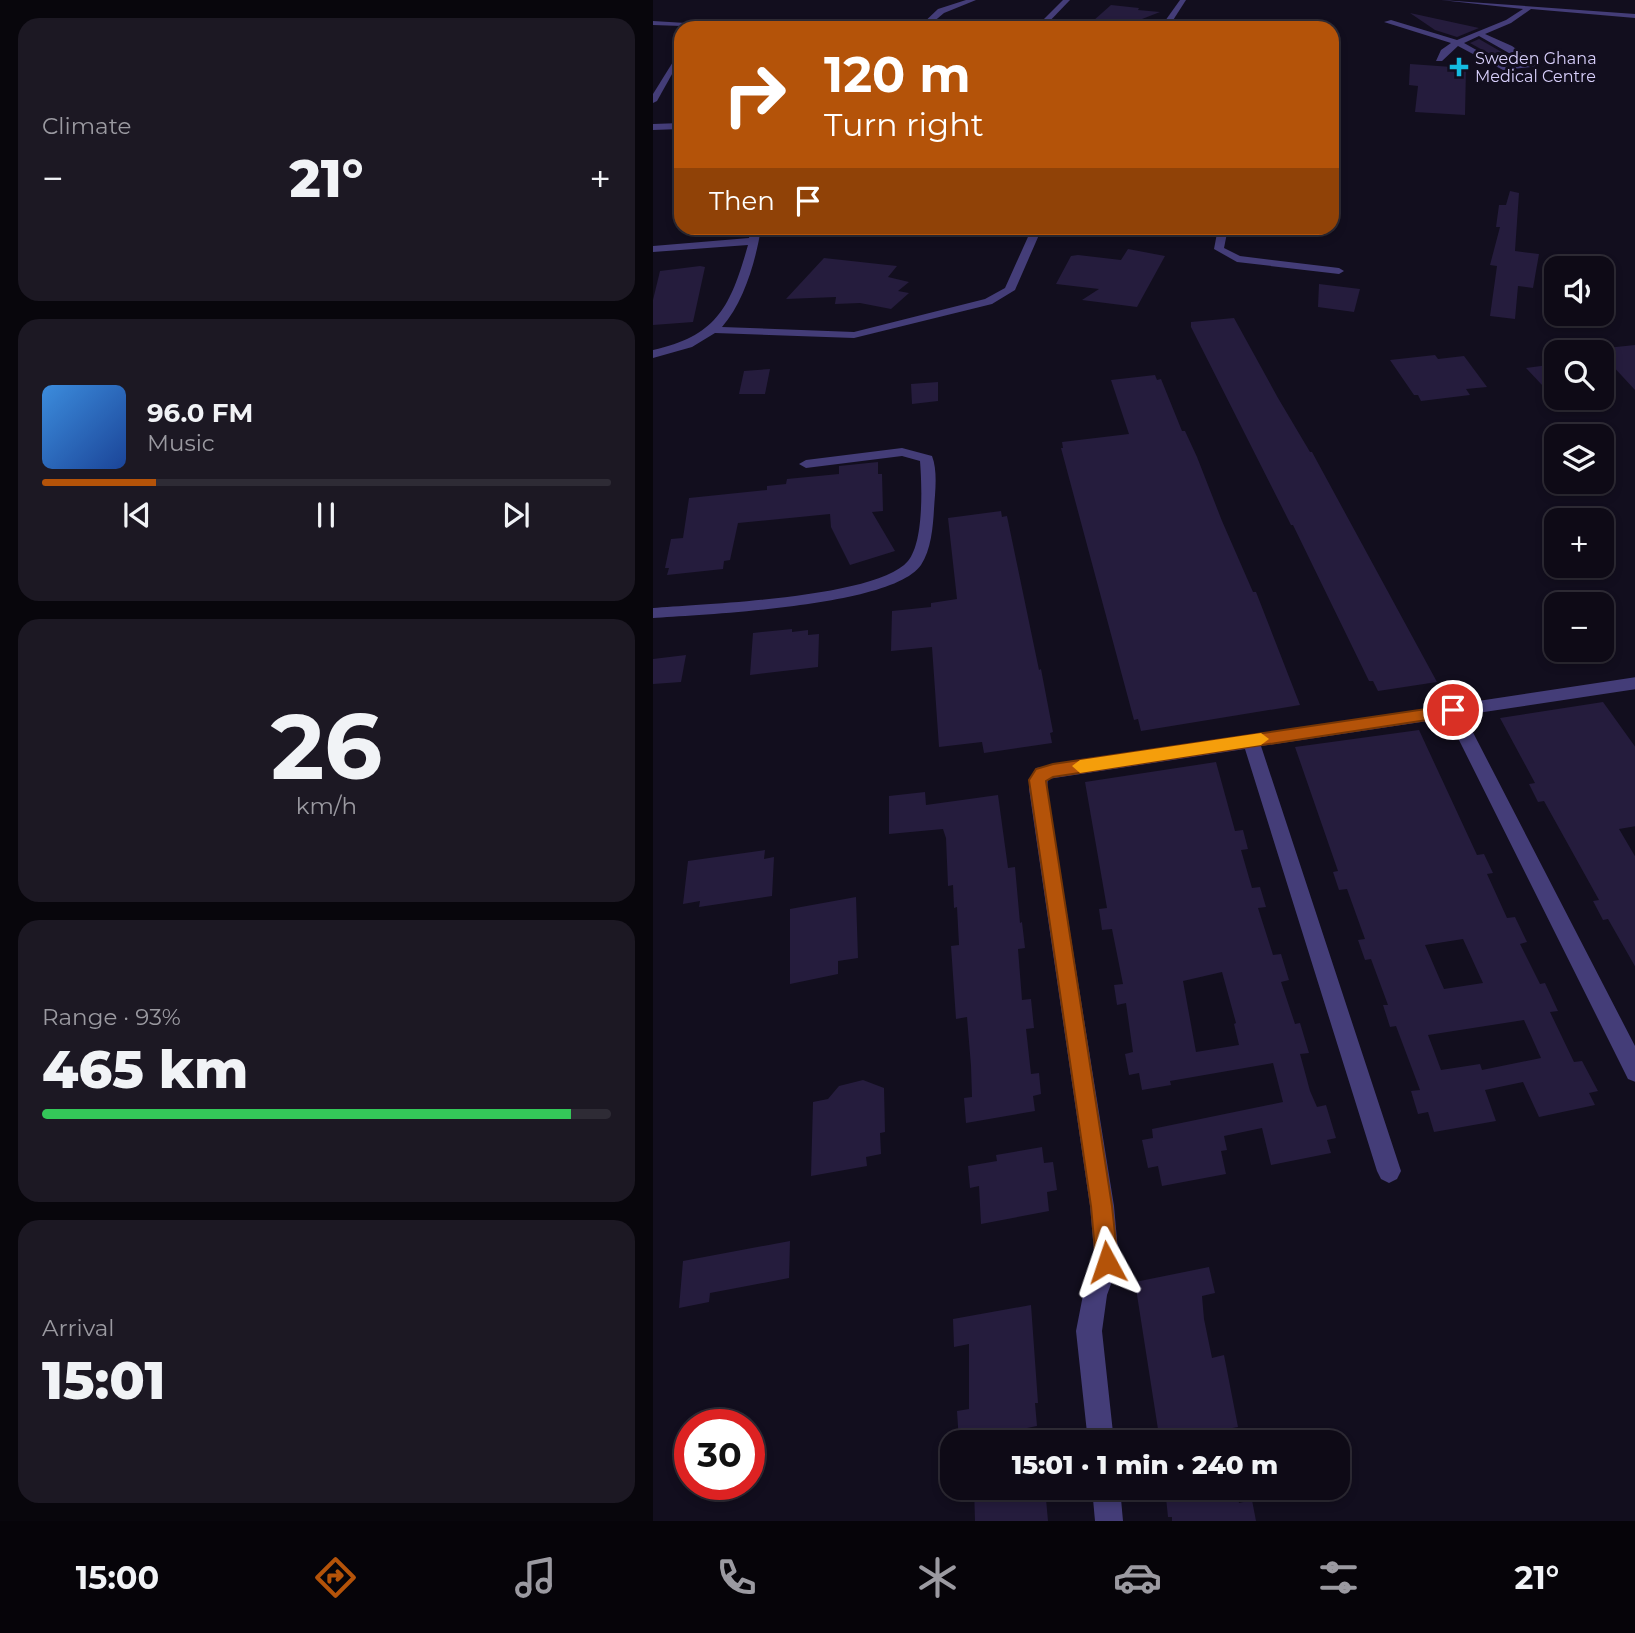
<!DOCTYPE html>
<html lang="en">
<head>
<meta charset="utf-8">
<style>
  :root { --surface:#0e0a16; --page:#1c1823; --text:#f1f3f6; --muted:#9b9aa1; --line:#2e2b35; --accent:#b45309 }
  body { margin:0; font-family:Montserrat,sans-serif; background:var(--page); color:var(--text); height:100vh; display:flex; flex-direction:column; font-size:26px; white-space:nowrap }
  * { box-sizing:border-box; margin:0 }
  p { font-size:23px; color:var(--muted) }
  .icon { flex:none; width:38px; height:38px; fill:none; stroke:currentColor; stroke-width:2; stroke-linecap:round; stroke-linejoin:round }
  .map { position:relative; flex:1; overflow:hidden }
  .sheet { display:flex; flex-direction:column; gap:18px; padding:18px; background:#08060c; width:653px }
  .sheet>* { flex:none }
  .top-card { position:absolute; left:21px; top:21px; width:665px; height:214px; border-radius:21px; box-shadow:0 4px 10px #0003,0 0 0 2px var(--line); background:#b45309; color:#fff; overflow:hidden }
  .tools { position:absolute; left:891px; top:256px; display:grid; gap:14px }
  .tools a { display:grid; place-items:center; width:70px; height:70px; border-radius:14px; background:var(--surface); box-shadow:0 4px 10px #0003,0 0 0 2px var(--line); font-size:35px }
  .speed { position:absolute; left:21px; top:1409px; display:flex; gap:14px; font-size:35px; font-weight:700; text-align:center }
  .speed>* { display:grid; place-content:center; width:91px; height:91px; border-radius:50%; background:var(--surface); box-shadow:0 4px 10px #0003,0 0 0 2px var(--line); line-height:1 }
  .speed .limit { border:10px solid #d22; background:#fff; color:#111 }
  .pin { position:absolute; display:grid; place-items:center; width:60px; height:60px; color:#fff; margin:-30px; border:4px solid #fff; border-radius:50%; box-shadow:0 2px 7px #0007 }
  .me { position:absolute; width:77px; margin:-38px; rotate:355deg; stroke-linejoin:round; filter:drop-shadow(0 0 5px #0008) }
  .turn { display:flex; align-items:center; gap:24px; height:147px; padding:0 35px; font-size:32px }
  .turn .icon { width:91px; height:91px; stroke-width:2.5 }
  .turn b { display:block; font-size:49px; line-height:60px }
  .then { display:flex; align-items:center; height:66px; padding:0 35px; background:#0003; gap:14px; font-size:26px }
  .big { font-size:52px; font-weight:800; line-height:1.1 }
  .sheet .widget { flex:1; display:flex; flex-direction:column; justify-content:center; gap:10px; min-width:0; padding:0 24px; border-radius:21px; background:var(--page) }
  .sheet .dial { align-items:center; gap:0 }
  .dial b { font-size:91px; line-height:1 }
  .song { display:flex; align-items:center; gap:21px }
  .cover { width:84px; height:84px; border-radius:10px; background:linear-gradient(135deg,hsl(210 70% 55%),hsl(220 70% 35%)) }
  .played { height:7px; border-radius:4px; background:linear-gradient(90deg,var(--accent) 20%,var(--line) 20%) }
  .keys { display:flex; justify-content:space-around; direction:ltr }
  .heat { display:flex; justify-content:space-between; align-items:center; font-size:38px; direction:ltr }
  .charge { height:10px; border-radius:5px; background:linear-gradient(90deg,#34c759 93%,var(--line) 0) }
  .trip { position:absolute; left:287px; top:1430px; width:410px; height:70px; border-radius:21px; background:var(--surface); box-shadow:0 4px 10px #0003,0 0 0 2px var(--line); font-weight:800; line-height:70px; text-align:center }
  .menu { display:flex; height:112px; justify-content:space-around; align-items:center; background:#060409; color:var(--muted) }
  .menu .icon { width:49px; height:49px }
  .menu .selected { color:var(--accent) }
  .menu b { font-size:32px; color:var(--text) }
  main { display:flex; flex:1; min-height:0 }
  .map>svg:first-child { display:block }
</style>
</head>
<body>
<main>
<section class="sheet">
<div class="widget"><p>Climate</p>
<div class="heat"><a>−</a><b class="big">21°</b><a>+</a></div>
</div>
<div class="widget">
<div class="song"><i class="cover"></i><div><b>96.0 FM</b><p>Music</p></div></div>
<div class="played"></div>
<div class="keys"><svg class="icon" aria-label="previous" viewBox="0 0 24 24"><path d="M18 5L8 12l10 7zM5 5v14"/></svg><svg class="icon" aria-label="pause" viewBox="0 0 24 24"><path d="M8 5v14M16 5v14"/></svg><svg class="icon" aria-label="next" viewBox="0 0 24 24"><path d="M6 5l10 7-10 7zM19 5v14"/></svg></div>
</div>
<div class="widget dial"><b>26</b><p>km/h</p></div>
<div class="widget"><p>Range · 93%</p><b class="big">465 km</b><div class="charge"></div></div>
<div class="widget"><p>Arrival</p><b class="big">15:01</b></div>
</section>
<div class="map">
<svg width="983" height="1521" viewBox="0 0 983 1521">
  <rect width="100%" height="100%" fill="#120e1e"/>
  <g fill="#251c3d" fill-rule="evenodd">
    <polygon points="458,5 486,8 485,10 507,12 466,28 440,21"/>
    <polygon points="757,13 826,28 804,37 782,30"/>
    <polygon points="826,39 866,62 853,63 817,43"/>
    <polygon points="757,64 813,68 812,115 762,112 765,86 756,85"/>
    <polygon points="857,191 866,193 862,251 886,254 880,288 865,286 862,319 837,316 844,266 837,265 847,227 843,227 846,205 853,205"/>
    <polygon points="475,249 512,256 484,307 429,300 446,289 403,284 418,256 425,255 468,260"/>
    <polygon points="171,258 244,266 235,277 256,282 245,291 256,293 238,309 207,303 182,304 183,297 133,299"/>
    <polygon points="47,266 52,267 40,322 0,325 0,300 7,271"/>
    <polygon points="666,284 707,289 701,312 665,307"/>
    <polygon points="581,318 625,398 657,452 659,452 784,682 725,691 720,681 716,681 640,525 638,525 538,327 538,322"/>
    <polygon points="983,345 983,391 944,349"/>
    <polygon points="782,355 785,359 811,356 834,387 813,389 817,395 768,401 765,395 761,395 737,360"/>
    <polygon points="903,364 903,383 889,385 873,368"/>
    <polygon points="117,369 112,394 86,394 91,371"/>
    <polygon points="502,375 504,380 508,379 529,431 532,431 544,457 569,521 600,592 603,592 647,705 488,731 485,719 481,720 408,448 410,448 409,442 476,434 458,380"/>
    <polygon points="285,382 285,401 259,404 258,384"/>
    <polygon points="225,462 225,474 229,474 230,511 219,512 242,551 197,565 178,527 177,514 85,523 77,560 71,561 70,569 14,575 16,568 12,568 18,539 30,538 36,498 114,490 114,486 133,484 134,479 186,474 186,466"/>
    <polygon points="348,511 349,517 354,516 386,670 388,669 400,732 397,733 399,743 331,753 329,742 286,747 279,647 238,651 239,611 278,607 278,603 304,599 295,518"/>
    <polygon points="139,629 139,632 155,630 155,635 166,634 165,667 97,675 100,633"/>
    <polygon points="33,655 28,682 0,684 0,659"/>
    <polygon points="950,702 983,748 983,826 966,829 983,858 983,968 955,919 950,920 940,901 946,900 891,801 885,802 876,784 882,783 847,718"/>
    <path d="M766 730 824 855 831 854 840 873 834 874 854 918 862 917 874 942 867 944 887 984 892 983 905 1011 897 1012 921 1062 929 1061 945 1091 936 1093 942 1105 886 1117 870 1082 832 1090 843 1121 781 1132 775 1112 765 1114 758 1091 767 1090 743 1026 737 1027 730 1005H735L718 959 712 960 705 940 712 939 694 889 686 890 680 872 685 871 642 747ZM810 939 830 983 791 989 772 945ZM871 1020 888 1058 829 1070 827 1064 788 1070 775 1035Z"/>
    <path d="M563 762 582 831 590 830 595 849 588 850 599 888 607 887 613 907 605 908 620 955 628 954 636 980 628 982 642 1024 647 1023 656 1053 647 1054 657 1091 664 1107 673 1105 683 1138 674 1140 678 1153 618 1165 609 1128 571 1136 574 1150 568 1151 573 1174 509 1186 505 1166 495 1168 489 1140 500 1138 499 1129 630 1102 620 1063 517 1081 518 1085 489 1090 486 1073 476 1075 472 1054 480 1052 473 1003 464 1005 461 985 470 984 459 929 449 930 446 909 454 908 432 782ZM569 972 583 1023 581 1024 586 1045 543 1052 530 981Z"/>
    <polygon points="272,792 273,805 345,795 355,868 362,867 367,923 369,922 372,948 365,949 369,1000 378,999 381,1028 373,1029 378,1074 386,1073 388,1094 380,1096 382,1111 313,1123 311,1098 319,1097 318,1066 314,1017 303,1019 298,946 306,945 304,907 301,908 300,885 295,886 293,838 290,829 236,834 236,796"/>
    <polygon points="112,850 111,859 121,857 119,896 46,907 47,901 30,904 35,861"/>
    <polygon points="203,897 205,958 185,961 185,974 137,984 137,909"/>
    <polygon points="210,1080 231,1088 232,1132 227,1133 228,1154 213,1157 214,1166 158,1176 160,1102 175,1099 186,1086"/>
    <polygon points="389,1147 391,1163 400,1162 404,1190 394,1192 396,1211 328,1224 326,1186 317,1188 315,1166 344,1161 343,1155"/>
    <polygon points="137,1241 136,1278 57,1293 56,1302 26,1308 30,1261"/>
    <polygon points="556,1267 562,1293 549,1296 551,1319 559,1358 571,1355 585,1427 574,1429 576,1442 507,1442 482,1282"/>
    <polygon points="378,1305 385,1403 382,1403 384,1426 306,1442 304,1411 316,1409 316,1344 301,1347 300,1319"/>
    <polygon points="321,1488 392,1488 395,1521 322,1521"/>
    <polygon points="512,1488 583,1488 586,1503 599,1500 603,1521 519,1521 519,1517 515,1517"/>
  </g>
  <g fill="none" stroke-linecap="round" stroke-linejoin="round">
    <g fill="#443d78" fill-rule="evenodd">
      <polygon points="313,0 323,0 291,13 273,28 265,28 285,9"/>
      <polygon points="410,0 417,0 390,28 382,28"/>
      <polygon points="527,0 533,0 515,28 507,28"/>
      <path d="M788 0 983 14V18L878 9 858 23 832 34 859 46 887 66 850 70 805 46 789 61H783L788 50 798 43 731 22 738 20 804 40 853 20 870 9ZM826 36 875 64 852 66 811 43Z"/>
      <polygon points="0,21 82,26 86,28 0,25"/>
      <polygon points="28,49 28,58 4,101 0,103 0,94"/>
      <polygon points="28,123 28,129 0,130 0,124"/>
      <path d="M98 228H108C103 260 91 302 69 327L201 332 332 299 352 288 379 228H389L362 290 339 304 201 338 62 333 39 347 0 358V350C65 336 78 305 95 245L0 252V246L96 238Z"/>
      <polygon points="565,228 575,228 571,248 587,256 686,268 691,271 686,274 584,262 561,249"/>
      <path d="M249 448 279 456C285 471 282 493 281 509 280 527 278 550 268 565 239 607 52 614 0 618V608C50 604 224 598 255 561 271 542 269 485 267 461L249 456 153 468 146 464 153 460Z"/>
      <polygon points="983,677 983,689 811,715 983,1048 983,1082 975,1079 795,718 608,746 748,1171 744,1179 736,1183 728,1179 724,1171 592,749 395,779 394,789 461,1206 466,1262 454,1295 449,1331 461,1442 435,1442 423,1331 430,1295 442,1262 437,1206 376,789 376,780 383,768"/>
      <polygon points="439,1488 467,1488 470,1521 442,1521"/>
    </g>
  </g>
  <polygon fill="#b45309" stroke="#753606" stroke-width="2" points="800,705 808,710 800,716 400,777 393,781 459,1206 465,1262 462,1270 454,1274 446,1270 443,1262 438,1206 376,780 383,769 400,764"/>
  <polygon fill="#f59e0b" points="608,733 616,739 608,745 427,773 419,766 427,760"/>
  <path fill="#14bbe1" stroke="#120e1e" stroke-width="2.5" d="M802.5 56.5h7v7h7v7h-7v7h-7v-7h-7v-7h7z"/>
  <g text-anchor="middle" stroke-width="6" stroke-linejoin="round" paint-order="stroke">
    <g font-size="16" fill="#d8cffb" stroke="#120e1e" text-anchor="start">
      <text x="822" y="64">Sweden Ghana<tspan x="822" dy="18">Medical Centre</tspan></text>
    </g>
  </g>
</svg>
<div class="tools">
<a><svg class="icon" aria-label="sound" viewBox="0 0 24 24"><path d="M4 9h4l5-4v14l-5-4H4zM17 9q2 3 0 6"/></svg></a>
<a><svg class="icon" aria-label="search" viewBox="0 0 24 24"><circle cx="10" cy="10" r="6"/><path d="M15 15l6 6"/></svg></a>
<a><svg class="icon" aria-label="layers" viewBox="0 0 24 24"><path d="M12 4l9 5-9 5-9-5zM3 14l9 5 9-5"/></svg></a>
<a>+</a>
<a>−</a>
</div>
<div class="speed"><div class="limit">30</div></div>
<div class="pin" style="left:800px;top:710px;background:#d93025"><svg class="icon" aria-label="arrive" viewBox="0 0 24 24"><path d="M6 21V4h12l-3 4 3 4H6"/></svg></div>
<svg class="me" style="left:454px;top:1262px" viewBox="-20 -20 40 40"><path d="M0-17L14 15 0 8-14 15z" fill="#b45309" stroke="#fff" stroke-width="4"/></svg>
<div class="trip">15:01 · 1 min · 240 m</div>
<div class="top-card">
<div class="turn"><svg class="icon" aria-label="right" viewBox="0 0 24 24"><path d="M7 20v-9h11M14 6l5 5-5 5"/></svg><div><b>120 m</b>Turn right</div></div>
<div class="then">Then<svg class="icon" aria-label="arrive" viewBox="0 0 24 24"><path d="M6 21V4h12l-3 4 3 4H6"/></svg></div>
</div>
</div>
</main>
<nav class="menu">
<b>15:00</b>
<svg class="icon selected" aria-label="directions" viewBox="0 0 24 24"><path d="M12 3l9 9-9 9-9-9zM9 14v-3h6M13 9l2 2-2 2"/></svg>
<svg class="icon" aria-label="music" viewBox="0 0 24 24"><path d="M9 18V5l10-2v13"/><circle cx="6" cy="18" r="3"/><circle cx="16" cy="16" r="3"/></svg>
<svg class="icon" aria-label="phone" viewBox="0 0 24 24"><path d="M5 4h4l2 5-3 2q2 4 5 5l2-3 5 2v4C11 20 4 13 5 4z"/></svg>
<svg class="icon" aria-label="climate" viewBox="0 0 24 24"><path d="M12 3v18M4 7l16 10M4 17L20 7"/></svg>
<svg class="icon" aria-label="car" viewBox="0 0 24 24"><path d="M5 17H2v-5l4-1 3-4h7l3 4 3 1v5h-3M9 17h6M6 11h13"/><circle cx="7" cy="17" r="2"/><circle cx="17" cy="17" r="2"/></svg>
<svg class="icon" aria-label="filters" viewBox="0 0 24 24"><path d="M4 7h16M4 17h16"/><circle cx="9" cy="7" r="2"/><circle cx="15" cy="17" r="2"/></svg>
<b>21°</b>
</nav>
</body>
</html>
